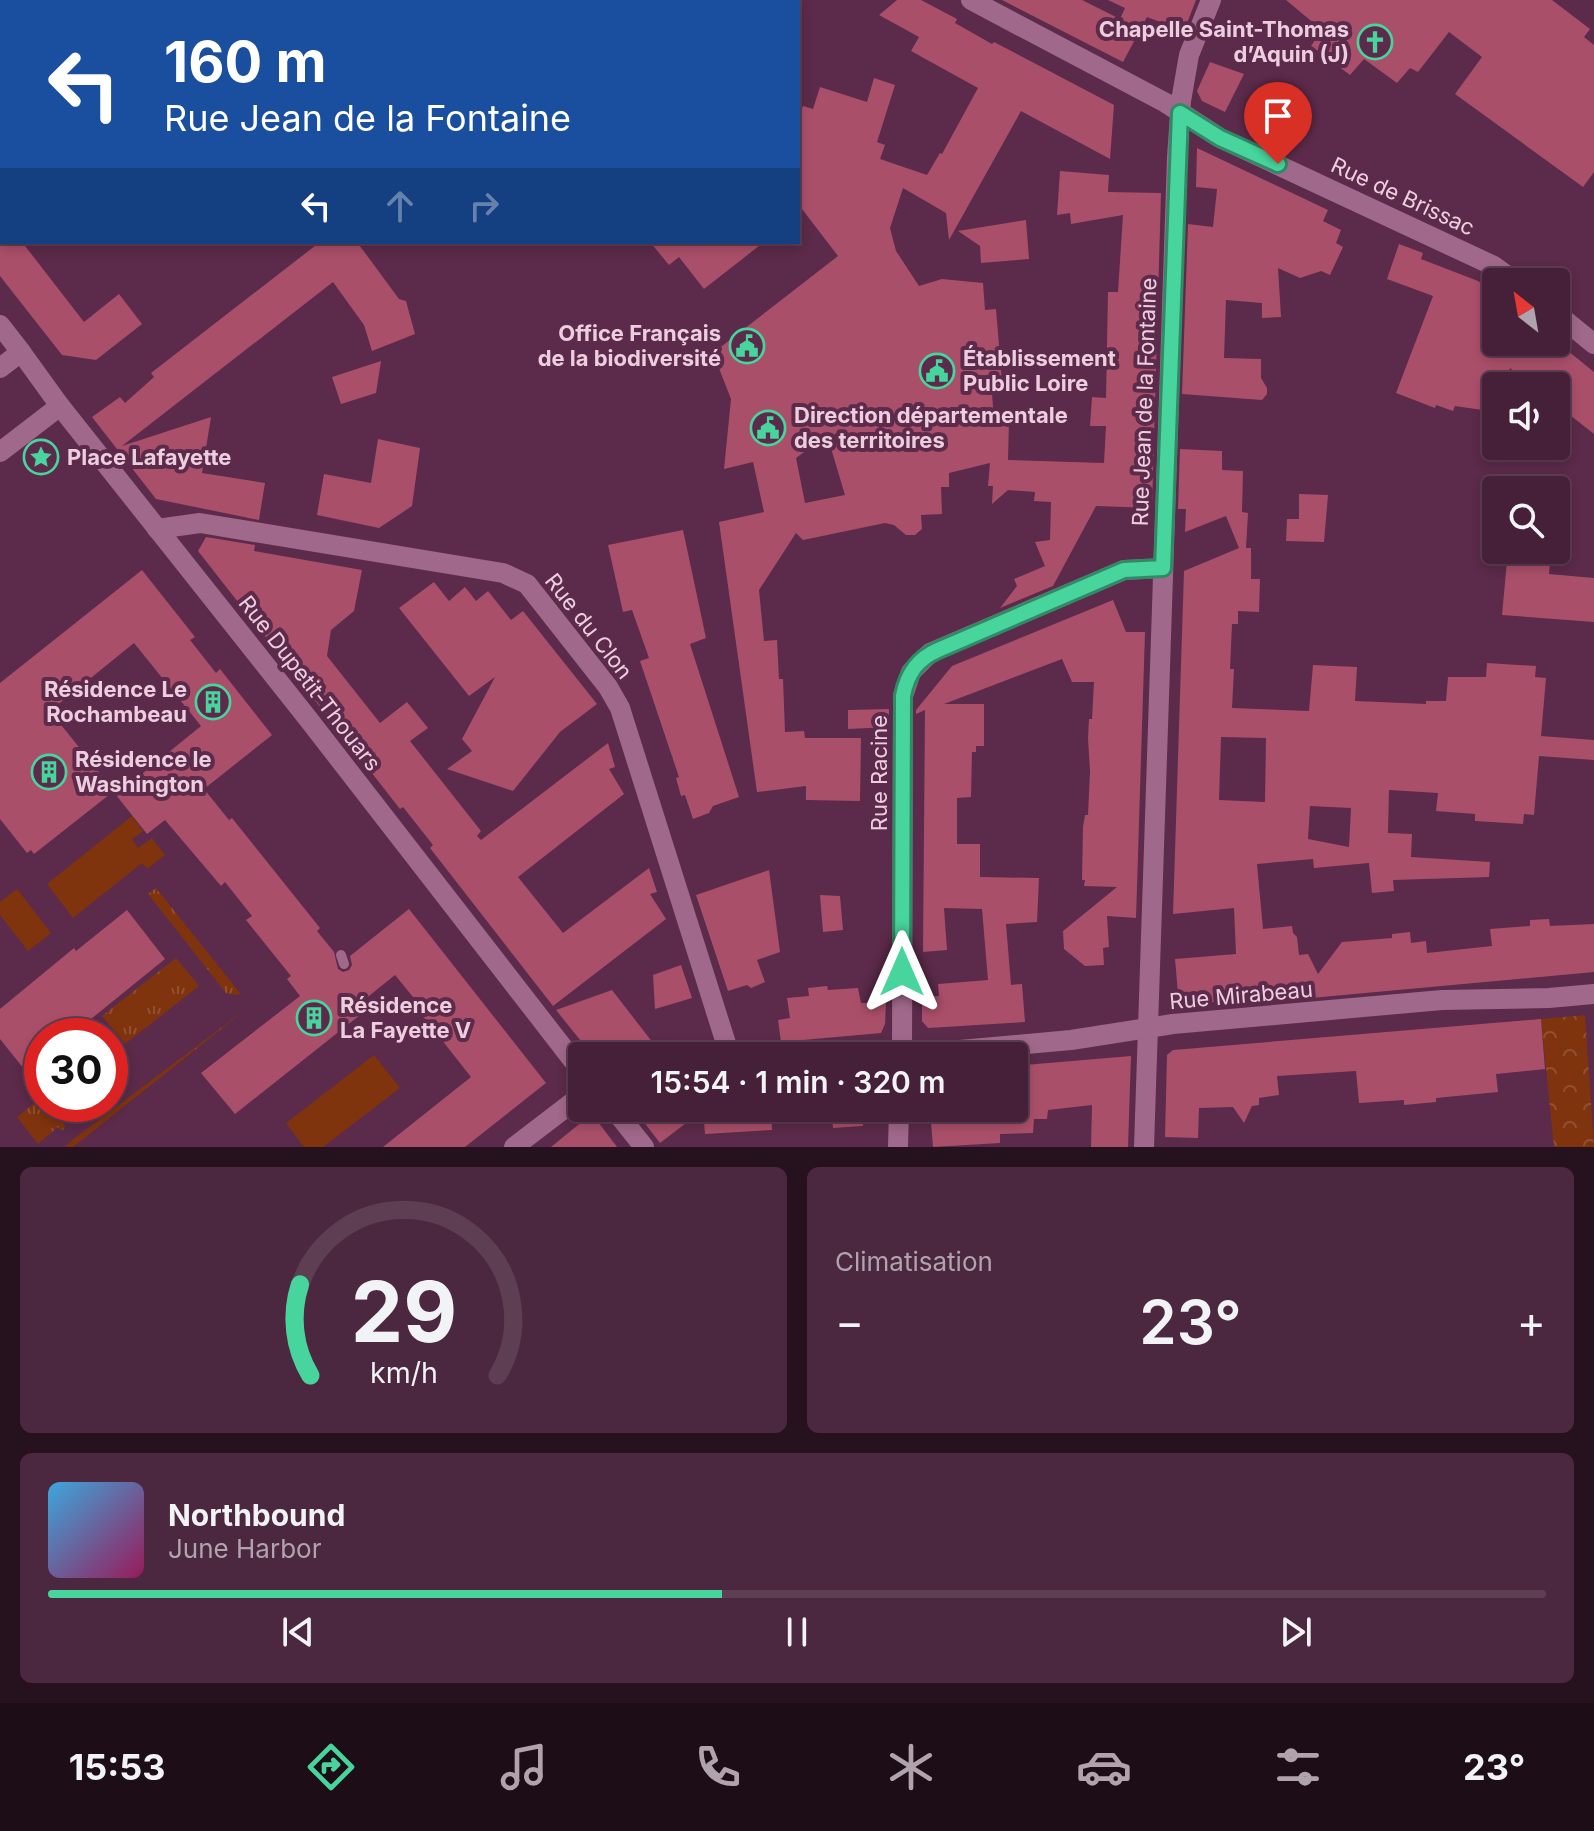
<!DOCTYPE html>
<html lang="fr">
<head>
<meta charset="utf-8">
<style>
  :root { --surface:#452038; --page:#4c2840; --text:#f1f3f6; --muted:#b0a3ae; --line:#5d3e53; --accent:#48d49d }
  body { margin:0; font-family:Inter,sans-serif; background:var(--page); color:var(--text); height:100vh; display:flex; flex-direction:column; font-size:30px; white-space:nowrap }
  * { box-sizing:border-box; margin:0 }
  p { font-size:26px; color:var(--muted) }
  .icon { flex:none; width:44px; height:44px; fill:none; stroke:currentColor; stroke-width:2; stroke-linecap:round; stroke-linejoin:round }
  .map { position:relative; height:1147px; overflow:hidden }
  .sheet { display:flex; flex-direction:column; gap:20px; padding:20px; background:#26121f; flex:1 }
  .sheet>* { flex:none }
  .banner { position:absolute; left:0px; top:0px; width:800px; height:244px; box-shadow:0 4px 12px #0003,0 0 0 2px var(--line); background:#1a4fa0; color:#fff; overflow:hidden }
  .needle { width:52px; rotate:329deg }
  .controls { position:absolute; left:1482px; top:268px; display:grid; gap:16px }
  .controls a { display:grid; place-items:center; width:88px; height:88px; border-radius:8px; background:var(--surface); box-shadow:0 4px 12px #0003,0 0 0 2px var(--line); font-size:40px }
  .speed { position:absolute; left:24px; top:1018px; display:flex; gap:16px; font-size:40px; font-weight:700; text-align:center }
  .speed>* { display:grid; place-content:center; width:104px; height:104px; border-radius:50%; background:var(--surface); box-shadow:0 4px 12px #0003,0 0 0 2px var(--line); line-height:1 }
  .speed .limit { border:12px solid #d22; background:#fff; color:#111 }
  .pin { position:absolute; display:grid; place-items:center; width:68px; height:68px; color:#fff; margin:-82px -34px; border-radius:50% 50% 50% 0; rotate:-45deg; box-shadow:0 0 8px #0007 }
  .pin .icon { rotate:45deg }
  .me { position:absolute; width:88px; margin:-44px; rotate:0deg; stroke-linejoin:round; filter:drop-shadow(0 0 6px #0008) }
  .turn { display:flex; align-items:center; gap:28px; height:168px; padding:0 32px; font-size:36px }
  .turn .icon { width:104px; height:104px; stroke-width:2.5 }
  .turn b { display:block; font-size:56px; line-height:68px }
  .lanes { display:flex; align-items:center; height:76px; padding:0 32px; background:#0003; justify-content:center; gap:40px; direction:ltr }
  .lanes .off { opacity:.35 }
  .big { font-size:60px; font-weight:600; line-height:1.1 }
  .sheet .tile { flex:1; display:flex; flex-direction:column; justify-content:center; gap:12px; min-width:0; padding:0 28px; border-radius:12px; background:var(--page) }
  .sheet .dial { align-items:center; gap:0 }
  .dial svg { height:208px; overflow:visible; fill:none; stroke:var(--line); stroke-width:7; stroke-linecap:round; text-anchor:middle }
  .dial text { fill:var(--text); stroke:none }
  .song { display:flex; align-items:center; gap:24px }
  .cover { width:96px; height:96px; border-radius:12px; background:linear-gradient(135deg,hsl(200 70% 55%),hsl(330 70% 35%)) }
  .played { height:8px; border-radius:4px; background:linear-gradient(90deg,var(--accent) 45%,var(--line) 45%) }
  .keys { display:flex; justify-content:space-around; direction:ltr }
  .heat { display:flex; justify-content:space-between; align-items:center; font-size:44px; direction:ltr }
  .sheet .tiles { flex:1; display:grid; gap:20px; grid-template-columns:1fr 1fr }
  .tile:last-child { grid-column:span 2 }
  .trip { position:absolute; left:568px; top:1042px; width:460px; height:80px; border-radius:8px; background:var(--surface); box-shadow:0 4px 12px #0003,0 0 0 2px var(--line); font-weight:600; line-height:80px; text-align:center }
  .tab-bar { display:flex; height:128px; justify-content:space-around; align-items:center; background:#1c0d16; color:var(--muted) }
  .tab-bar .icon { width:56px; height:56px }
  .tab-bar .selected { color:var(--accent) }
  .tab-bar b { font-size:36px; color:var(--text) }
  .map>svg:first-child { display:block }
</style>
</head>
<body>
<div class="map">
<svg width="1594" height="1147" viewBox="0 0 1594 1147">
  <defs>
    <pattern id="grass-tufts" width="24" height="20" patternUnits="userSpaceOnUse" patternTransform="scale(2)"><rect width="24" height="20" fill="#7f340e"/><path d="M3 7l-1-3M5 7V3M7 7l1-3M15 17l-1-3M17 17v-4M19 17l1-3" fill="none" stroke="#915031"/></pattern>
    <pattern id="park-crowns" width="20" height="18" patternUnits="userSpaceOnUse" patternTransform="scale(2)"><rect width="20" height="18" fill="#7f340e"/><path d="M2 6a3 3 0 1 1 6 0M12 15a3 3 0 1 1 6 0" fill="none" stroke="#915031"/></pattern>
  </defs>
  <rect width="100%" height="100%" fill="#5c2a4a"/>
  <g fill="url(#grass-tufts)">
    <polygon points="156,888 240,993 238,995 226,993 148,894"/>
    <polygon points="176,958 199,986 125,1044 102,1016"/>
    <polygon points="250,1006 73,1147 65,1147 71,1141"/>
    <polygon points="97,1020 110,1036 77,1036"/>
    <path d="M37 1101C48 1107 63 1112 65 1127L62 1131 58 1127 38 1144 17 1117Z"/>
  </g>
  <polygon fill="url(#park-crowns)" points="1585,1015 1594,1147 1554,1147 1541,1019"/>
  <g fill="#7f340e">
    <polygon points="132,816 143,831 132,839 138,848 152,838 165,855 147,869 142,863 73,918 47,884"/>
    <polygon points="17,889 51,933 28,951 0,915 0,902"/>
    <polygon points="374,1055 400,1088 323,1147 304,1147 286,1123"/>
  </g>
  <g fill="#aa4f6a" fill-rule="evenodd">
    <path d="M897 0H921L957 19 955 23 992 44 994 42 1114 105 1110 159 1021 111 949 240 946 213 903 188 890 228 896 251 919 286 942 279 983 283 985 310 996 309 1003 394H992L994 419 1009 420 1008 460 1104 463 1106 426H1090L1092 397 1106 398 1108 292H1118L1123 215 1071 224 1070 213 1057 215 1060 171 1109 175 1108 192 1161 193 1152 508 1096 506 1053 586 1000 608 1017 586 1014 579 1045 566 1035 542 1050 540 1051 502 1034 501 1035 492 1008 490 992 504 993 486H988L990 463 949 473V487H941L942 514 921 515 922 529 915 535H906L894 525 885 523 803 540 796 533 759 590 764 641 777 640 779 679H783L785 732 804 731 805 738H861L860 801 806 800V786L757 792 719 522 764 512 753 462 724 469 731 399 713 353 838 256 802 209 798 207V121L803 106 813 109 820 87 867 102 874 78 895 85 877 142 885 145 880 159 927 175 940 153 942 154 978 88 911 51 919 37 879 15ZM827 435 845 495 805 503 796 458Z"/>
    <polygon points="1002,0 1082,0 1120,19 1125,8 1108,0 1196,0 1184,31 1147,17 1123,62"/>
    <polygon points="1286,0 1552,0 1590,29 1584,37 1594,45 1594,172 1583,187 1455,94 1482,57 1449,32 1418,72 1410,68 1397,83 1364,59 1350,75 1311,46 1322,30"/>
    <polygon points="1210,62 1244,74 1225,112 1202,101 1197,91"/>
    <polygon points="1197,148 1328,210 1323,221 1341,230 1336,243 1343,247 1330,275 1321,271 1300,278 1278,268 1281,317 1262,318 1262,303 1226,300 1224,358 1261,359 1261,378 1267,388 1267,394 1262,400 1182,394 1188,224 1213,227 1217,189 1196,187"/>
    <polygon points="1026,220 1029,259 981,263 980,246 958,231"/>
    <polygon points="0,242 22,242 84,322 119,294 142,324 96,360 62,355 0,276"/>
    <polygon points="320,242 357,242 399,299 406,301 415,334 372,351 364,325 333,282 122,446 211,417 202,473 265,483 259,520 156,499 92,417 120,397 125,403 154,377 151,373"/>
    <polygon points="650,242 764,242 704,289 679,257 669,265"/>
    <polygon points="1399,244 1423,253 1421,259 1478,281 1496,293 1496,342 1557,342 1594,372 1594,434 1556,404 1556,386 1533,386 1510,368 1504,386 1496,386 1496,412 1455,406 1453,411 1436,405 1435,408 1396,393 1433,296 1387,279"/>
    <polygon points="381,361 376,393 341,404 332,377"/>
    <polygon points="378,439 420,448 412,506 379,528 317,515 324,474 371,483"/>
    <path d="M1180 449 1222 451V470L1243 471 1242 512 1248 513 1246 548H1251V579H1260L1259 612 1238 611V624H1232L1230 669H1234L1232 708 1309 711 1313 665 1357 667 1355 701 1426 704V701H1446L1448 677H1486L1487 663 1536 666 1535 677 1546 678 1541 736 1594 740V760L1539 756 1534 815 1524 814 1523 824 1475 821V814L1436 811 1438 793 1389 790 1388 833 1412 834 1411 857 1490 862 1489 877 1393 880 1394 891 1372 893 1369 863 1314 868 1313 859 1257 864 1263 929 1292 926 1293 933 1297 937 1299 955 1308 954 1318 974 1342 942 1392 938V934L1410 932 1411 943 1426 941 1427 953 1492 946 1490 929 1530 926V920L1549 919 1550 926 1594 924V972L1268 1002 1238 1004V1000L1179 1005 1175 959 1236 954 1234 908 1173 914 1184 571 1239 548 1226 516 1185 532 1186 509H1178ZM1221 737 1266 738 1265 802 1219 800ZM1310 806 1351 808 1349 847 1308 839Z"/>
    <polygon points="1299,494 1328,495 1324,542 1286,541 1287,519 1299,519"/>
    <polygon points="683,530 706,638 690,644 739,797 713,806 709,813 693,819 685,795 681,796 676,778 679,777 640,661 649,658 632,610 623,612 608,545"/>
    <polygon points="206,537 255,545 254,551 362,570 354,611 331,630 327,656 380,723 407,702 428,728 410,741 481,831 477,836 481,840 608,743 615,767 609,769 624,794 518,877 563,933 649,868 657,892 650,894 666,919 553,1006 430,848 433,845 403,807 400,809 198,551"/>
    <polygon points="1508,550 1551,550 1549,574 1594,578 1594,622 1502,615"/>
    <polygon points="142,570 195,637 190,640 216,673 220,669 272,735 204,789 229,820 232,818 320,928 317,931 334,952 338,969 343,972 349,970 352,965 350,956 409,909 546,1083 465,1147 383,1147 471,1077 419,1011 422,1008 395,975 354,1008 360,1015 235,1114 201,1073 300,996 287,979 291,976 246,920 252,916 225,882 221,886 165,820 147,834 116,795 201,726 134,643 50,711 114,791 34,854 31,850 27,853 0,819 0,683"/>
    <polygon points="434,582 449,601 465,587 476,601 488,591 511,620 523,611 597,704 560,732 513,791 447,769 472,751 462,739 495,677 469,696 399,608"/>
    <polygon points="1113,600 1126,632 1145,632 1136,918 1107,916 1109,947 1103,948 1104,965 1085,966 1064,949 1063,931 1117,887 1084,886 1085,880 1082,880 1083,827 1085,815 1088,815 1090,771 1088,738 1089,719 1092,719 1094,682 1072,682 1062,659 944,704 984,704 984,746 976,746 976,752 972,752 971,797 957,798 957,844 980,844 980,877 1039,878 1037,922 1006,924 1011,985 1022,984 1025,1022 928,1028 922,1021 922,997 939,996 938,984 988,980 982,909 944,908 947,950 923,952 925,710 916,714 916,710 952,666"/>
    <polygon points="889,709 889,727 848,729 848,710"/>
    <polygon points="769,870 780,952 757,960 765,982 751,988 747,985 728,991 696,895"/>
    <polygon points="820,895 840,896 843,930 823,932"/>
    <polygon points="127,910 165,959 70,1036 42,1036 42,1054 24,1069 0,1039 0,1009 74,948 76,951"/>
    <polygon points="681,965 692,998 655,1009 653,975"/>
    <polygon points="827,986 828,990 858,988 861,1003 886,1003 885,1024 881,1033 781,1042 778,1020 790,1018 787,998 809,996 808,988"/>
    <polygon points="612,990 660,1052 593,1056 556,1010"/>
    <polygon points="1541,1019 1545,1069 1496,1074 1498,1092 1436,1098 1436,1102 1404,1105 1404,1100 1359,1103 1356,1071 1277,1076 1279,1095 1259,1098 1259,1105 1252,1106 1244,1123 1233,1107 1199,1108 1198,1138 1165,1137 1167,1055 1173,1050"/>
    <polygon points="1131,1056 1128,1147 1091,1147 1092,1105 1048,1110 1047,1119 1034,1119 1033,1133 1000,1134 1000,1143 933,1147 930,1111 1014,1108 1014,1066"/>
    <polygon points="633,1108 771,1108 772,1130 705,1134 703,1110 660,1143"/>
    <polygon points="831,1108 862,1108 863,1126 833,1128"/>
    <polygon points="592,1114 617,1147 551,1147 578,1125"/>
  </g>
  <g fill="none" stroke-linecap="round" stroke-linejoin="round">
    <polyline stroke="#a0688a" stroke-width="10" points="341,955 344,964"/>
    <g stroke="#a0688a" stroke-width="20">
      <polyline points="971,0 1166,103 1220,138 1494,266 1516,282"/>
      <polyline points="1556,313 1594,344"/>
      <polyline points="0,325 21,352"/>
      <polyline points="157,529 200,523 503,573 527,584 608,687 620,708 730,1056"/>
      <polyline points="902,1056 903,696 911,672 930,653 1124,570 1163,568"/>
      <polyline points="613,1108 644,1147"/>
      <polyline points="514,1147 582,1095"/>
      <polyline points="898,1147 899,1108"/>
      <polyline points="1144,1147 1177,157 1181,101 1189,55 1211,0"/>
    </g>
    <g stroke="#a0688a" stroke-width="20">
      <polyline points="0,368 21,352 60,406 309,720 582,1072"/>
      <polyline points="0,452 60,406"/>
      <polyline points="893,1056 1071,1040 1173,1024 1442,1000 1549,998 1594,994"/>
    </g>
  </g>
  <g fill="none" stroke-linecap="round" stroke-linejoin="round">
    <g stroke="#2f8a66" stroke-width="20">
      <path id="route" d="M902 972 903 696C907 674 917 659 938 650L1124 570 1163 568 1180 113 1220 138 1278 164"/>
    </g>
    <use href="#route" stroke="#48d49d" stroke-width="14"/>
  </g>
  <defs>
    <g id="church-ring" transform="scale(1.8)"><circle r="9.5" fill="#5c2a4a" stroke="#48d49d" stroke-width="1.5"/><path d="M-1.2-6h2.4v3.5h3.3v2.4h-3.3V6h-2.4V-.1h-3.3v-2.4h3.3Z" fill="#48d49d"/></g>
    <g id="civic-ring" transform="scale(1.8)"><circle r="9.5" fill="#5c2a4a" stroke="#48d49d" stroke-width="1.5"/><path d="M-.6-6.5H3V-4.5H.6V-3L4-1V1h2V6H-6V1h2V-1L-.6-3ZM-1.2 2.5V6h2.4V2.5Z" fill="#48d49d"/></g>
    <g id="sight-ring" transform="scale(1.8)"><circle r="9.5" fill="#5c2a4a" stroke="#48d49d" stroke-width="1.5"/><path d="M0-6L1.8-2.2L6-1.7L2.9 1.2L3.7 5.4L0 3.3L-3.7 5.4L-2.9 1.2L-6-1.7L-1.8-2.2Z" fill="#48d49d"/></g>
    <g id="building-ring" transform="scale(1.8)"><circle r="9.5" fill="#5c2a4a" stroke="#48d49d" stroke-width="1.5"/><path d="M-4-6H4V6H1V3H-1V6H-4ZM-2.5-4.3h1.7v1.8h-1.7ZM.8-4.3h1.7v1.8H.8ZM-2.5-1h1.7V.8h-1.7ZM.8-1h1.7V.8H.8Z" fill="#48d49d"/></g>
  </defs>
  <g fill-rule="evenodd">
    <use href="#church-ring" x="1375" y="42"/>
    <use href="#civic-ring" x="747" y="346"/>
    <use href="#civic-ring" x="937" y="371"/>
    <use href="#civic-ring" x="768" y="428"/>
    <use href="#sight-ring" x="41" y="457"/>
    <use href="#building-ring" x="213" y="702"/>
    <use href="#building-ring" x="49" y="772"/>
    <use href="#building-ring" x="314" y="1018"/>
  </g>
  <g text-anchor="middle" stroke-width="8" stroke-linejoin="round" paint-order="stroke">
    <g font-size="22" font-weight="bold" fill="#edcedf" stroke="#5c2a4a" text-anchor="start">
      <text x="1349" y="37" text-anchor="end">Chapelle Saint-Thomas<tspan x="1349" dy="25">d’Aquin (J)</tspan></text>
      <text x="721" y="341" text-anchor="end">Office Français<tspan x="721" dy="25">de la biodiversité</tspan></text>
      <text x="963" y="366">Établissement<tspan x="963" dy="25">Public Loire</tspan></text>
      <text x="794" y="423">Direction départementale<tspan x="794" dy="25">des territoires</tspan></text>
      <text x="67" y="465">Place Lafayette</text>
      <text x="187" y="697" text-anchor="end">Résidence Le<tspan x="187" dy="25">Rochambeau</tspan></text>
      <text x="75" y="767">Résidence le<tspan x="75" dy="25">Washington</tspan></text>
      <text x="340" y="1013">Résidence<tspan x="340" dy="25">La Fayette V</tspan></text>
    </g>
    <g font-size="22" fill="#edcedf" stroke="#5c2a4a">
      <text transform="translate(1403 196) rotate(25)" y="8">Rue de Brissac</text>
      <text transform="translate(1144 402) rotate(-88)" y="8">Rue Jean de la Fontaine</text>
      <text transform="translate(589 626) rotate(52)" y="8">Rue du Clon</text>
      <text transform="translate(310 683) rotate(52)" y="8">Rue Dupetit-Thouars</text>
      <text transform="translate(879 773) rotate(-90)" y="8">Rue Racine</text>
      <text transform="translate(1241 995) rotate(-5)" y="8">Rue Mirabeau</text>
    </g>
  </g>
</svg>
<div class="controls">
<a><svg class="needle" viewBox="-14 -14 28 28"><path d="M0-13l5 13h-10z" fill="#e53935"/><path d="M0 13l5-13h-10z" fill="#b0a3ae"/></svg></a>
<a><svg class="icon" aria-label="sound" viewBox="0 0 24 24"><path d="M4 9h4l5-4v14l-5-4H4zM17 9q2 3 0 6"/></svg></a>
<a><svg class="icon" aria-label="search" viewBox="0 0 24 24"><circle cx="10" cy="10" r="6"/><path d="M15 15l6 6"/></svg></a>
</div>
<div class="speed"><div class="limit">30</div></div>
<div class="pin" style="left:1278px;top:164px;background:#d93025"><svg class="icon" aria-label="arrive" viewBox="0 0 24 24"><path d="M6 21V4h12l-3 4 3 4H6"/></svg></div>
<svg class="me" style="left:902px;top:972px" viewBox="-20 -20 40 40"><path d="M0-17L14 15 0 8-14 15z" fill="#48d49d" stroke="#fff" stroke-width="4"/></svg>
<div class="trip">15:54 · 1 min · 320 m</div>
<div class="banner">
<div class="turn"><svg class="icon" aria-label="left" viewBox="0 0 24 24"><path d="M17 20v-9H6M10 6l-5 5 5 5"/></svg><div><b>160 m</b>Rue Jean de la Fontaine</div></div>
<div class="lanes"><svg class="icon" aria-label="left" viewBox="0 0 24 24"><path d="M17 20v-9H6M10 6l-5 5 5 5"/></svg><svg class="icon off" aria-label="ahead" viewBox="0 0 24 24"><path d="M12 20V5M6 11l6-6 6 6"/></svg><svg class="icon off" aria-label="right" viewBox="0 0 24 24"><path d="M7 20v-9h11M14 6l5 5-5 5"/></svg></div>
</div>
</div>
<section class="sheet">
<div class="tiles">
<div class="tile dial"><svg viewBox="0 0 100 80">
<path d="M14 69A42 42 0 1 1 86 69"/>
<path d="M14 69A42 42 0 0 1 10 34" stroke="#48d49d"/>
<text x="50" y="56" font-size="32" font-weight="700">29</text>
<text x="50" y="72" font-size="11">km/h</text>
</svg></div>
<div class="tile"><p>Climatisation</p>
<div class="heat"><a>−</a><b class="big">23°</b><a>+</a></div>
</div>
<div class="tile">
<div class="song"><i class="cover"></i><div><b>Northbound</b><p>June Harbor</p></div></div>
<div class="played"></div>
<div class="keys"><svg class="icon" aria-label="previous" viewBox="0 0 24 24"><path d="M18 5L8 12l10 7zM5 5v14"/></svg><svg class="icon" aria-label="pause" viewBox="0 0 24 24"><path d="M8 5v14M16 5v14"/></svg><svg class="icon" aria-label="next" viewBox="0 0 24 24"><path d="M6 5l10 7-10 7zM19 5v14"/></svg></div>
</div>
</div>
</section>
<nav class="tab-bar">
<b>15:53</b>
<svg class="icon selected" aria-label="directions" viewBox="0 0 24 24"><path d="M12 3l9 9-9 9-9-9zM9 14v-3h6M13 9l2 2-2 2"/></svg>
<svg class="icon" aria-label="music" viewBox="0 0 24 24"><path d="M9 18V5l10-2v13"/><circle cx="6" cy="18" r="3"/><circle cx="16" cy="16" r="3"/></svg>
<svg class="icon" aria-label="phone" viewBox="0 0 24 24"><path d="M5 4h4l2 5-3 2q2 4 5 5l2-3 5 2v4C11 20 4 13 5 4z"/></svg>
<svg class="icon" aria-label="climate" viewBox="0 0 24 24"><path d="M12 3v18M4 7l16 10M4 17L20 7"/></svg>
<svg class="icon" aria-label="car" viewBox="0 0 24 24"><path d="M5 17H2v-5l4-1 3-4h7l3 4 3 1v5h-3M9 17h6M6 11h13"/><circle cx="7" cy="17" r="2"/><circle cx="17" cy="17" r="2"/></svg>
<svg class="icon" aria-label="filters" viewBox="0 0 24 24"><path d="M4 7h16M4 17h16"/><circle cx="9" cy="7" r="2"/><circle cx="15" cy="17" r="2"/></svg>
<b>23°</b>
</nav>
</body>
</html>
